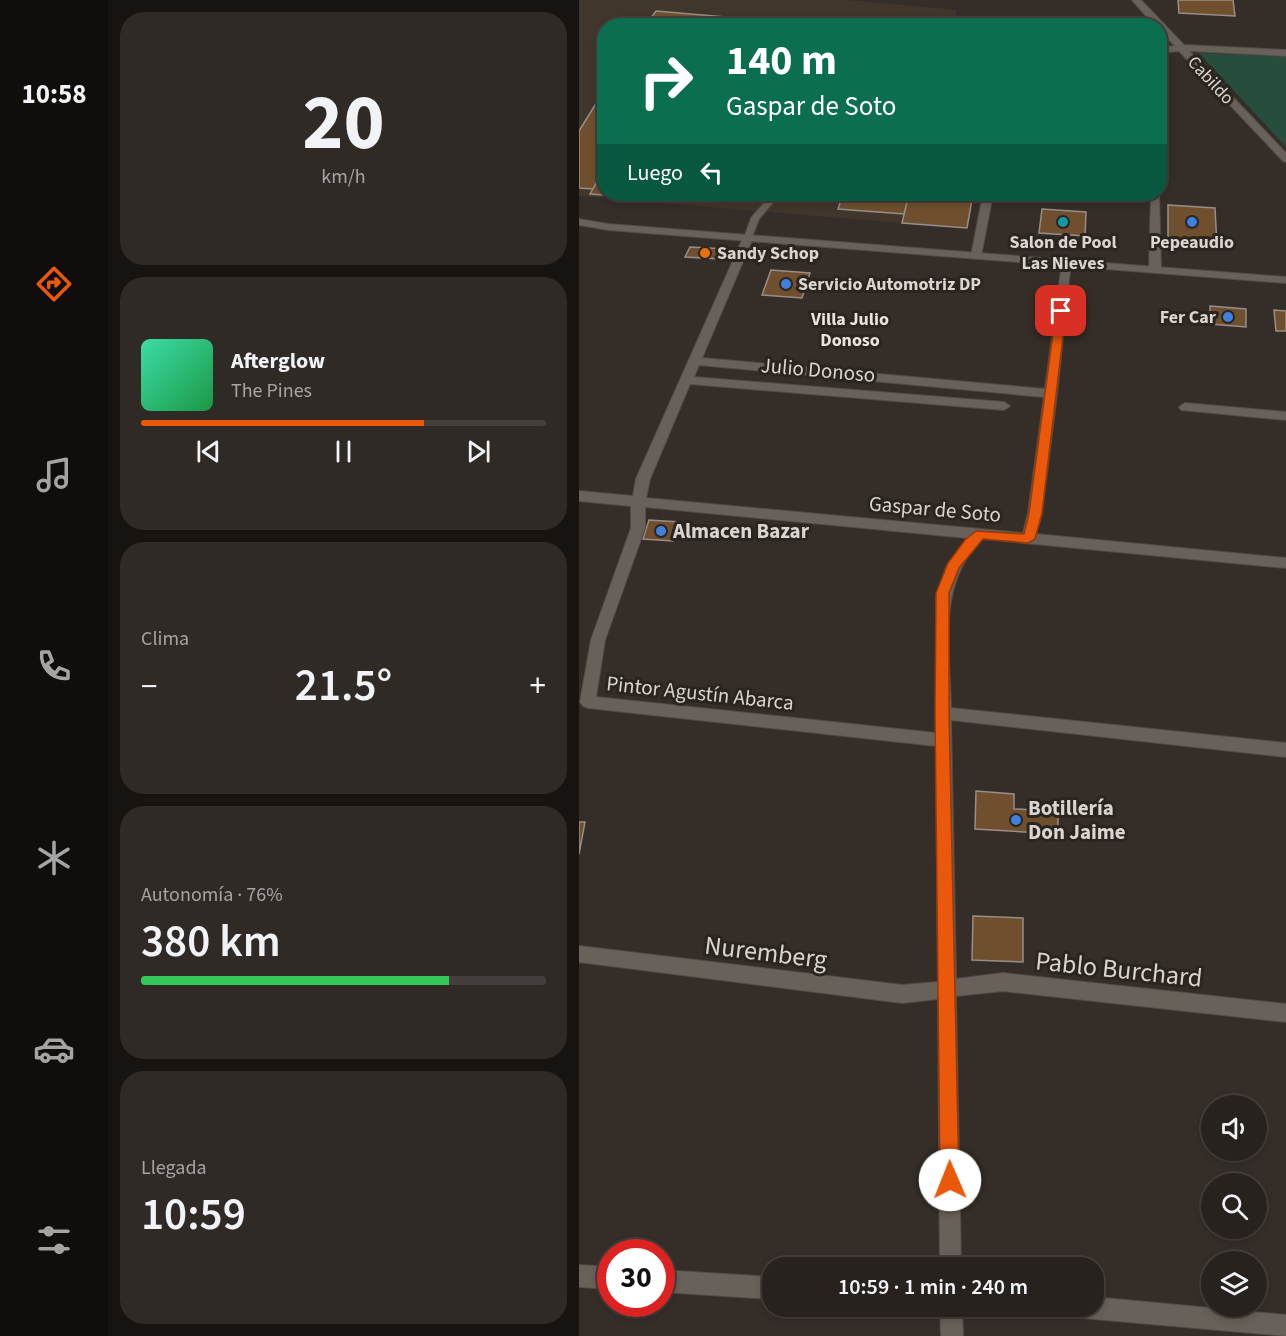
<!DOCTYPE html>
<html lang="es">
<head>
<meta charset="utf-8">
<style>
  :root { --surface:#28221e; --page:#302a27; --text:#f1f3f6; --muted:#a5a4a4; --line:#443f3c; --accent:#ea580c }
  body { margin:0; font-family:"Source Sans 3",sans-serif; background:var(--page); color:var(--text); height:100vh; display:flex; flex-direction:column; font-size:22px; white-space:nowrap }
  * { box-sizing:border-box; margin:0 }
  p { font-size:20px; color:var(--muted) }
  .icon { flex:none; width:33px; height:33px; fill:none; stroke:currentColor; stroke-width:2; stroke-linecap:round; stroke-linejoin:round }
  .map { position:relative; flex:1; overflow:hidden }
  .side { display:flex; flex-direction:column; gap:12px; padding:12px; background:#161310; width:471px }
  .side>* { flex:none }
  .banner { position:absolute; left:18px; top:18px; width:570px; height:183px; border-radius:24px; box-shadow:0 3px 9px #0003,0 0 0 2px var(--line); background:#0b6e4f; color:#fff; overflow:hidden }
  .buttons { position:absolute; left:622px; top:1095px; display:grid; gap:12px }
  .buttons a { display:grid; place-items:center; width:66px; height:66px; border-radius:50%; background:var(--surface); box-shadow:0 3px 9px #0003,0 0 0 2px var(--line); font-size:30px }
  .speed { position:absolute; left:18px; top:1239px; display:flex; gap:12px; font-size:30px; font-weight:700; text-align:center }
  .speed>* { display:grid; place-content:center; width:78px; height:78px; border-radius:50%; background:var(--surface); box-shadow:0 3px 9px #0003,0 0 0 2px var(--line); line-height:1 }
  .speed .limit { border:9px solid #d22; background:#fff; color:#111 }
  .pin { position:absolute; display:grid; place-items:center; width:51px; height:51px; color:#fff; margin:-26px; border-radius:12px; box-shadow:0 3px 9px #0006 }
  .me { position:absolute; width:66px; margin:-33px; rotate:359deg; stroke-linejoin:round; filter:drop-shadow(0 0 4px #0008) }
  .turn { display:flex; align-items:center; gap:21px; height:126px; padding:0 30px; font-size:27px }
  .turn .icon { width:78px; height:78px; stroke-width:2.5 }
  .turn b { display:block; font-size:42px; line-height:51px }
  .then { display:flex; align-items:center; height:57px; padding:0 30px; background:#0003; gap:12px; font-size:22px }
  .big { font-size:45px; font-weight:600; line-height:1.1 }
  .side .card { flex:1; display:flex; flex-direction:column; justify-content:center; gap:9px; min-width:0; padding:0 21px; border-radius:24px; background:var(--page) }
  .side .dial { align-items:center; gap:0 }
  .dial b { font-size:78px; line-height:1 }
  .song { display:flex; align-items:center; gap:18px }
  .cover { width:72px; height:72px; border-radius:9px; background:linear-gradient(135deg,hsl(160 70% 55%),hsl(140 70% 35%)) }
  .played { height:6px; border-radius:3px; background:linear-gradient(90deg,var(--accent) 70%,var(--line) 70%) }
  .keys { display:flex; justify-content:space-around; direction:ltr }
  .heat { display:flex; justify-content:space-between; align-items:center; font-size:33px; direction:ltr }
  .charge { height:9px; border-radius:4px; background:linear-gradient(90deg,#34c759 76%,var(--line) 0) }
  .trip { position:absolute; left:183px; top:1257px; width:342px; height:60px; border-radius:24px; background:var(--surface); box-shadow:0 3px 9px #0003,0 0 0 2px var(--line); font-weight:600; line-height:60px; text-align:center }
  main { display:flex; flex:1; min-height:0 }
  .tab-bar { display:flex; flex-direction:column; width:108px; justify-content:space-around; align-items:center; background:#100e0c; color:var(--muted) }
  .tab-bar .icon { width:42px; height:42px }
  .tab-bar .on { color:var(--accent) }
  .tab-bar b { font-size:27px; color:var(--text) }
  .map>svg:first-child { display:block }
</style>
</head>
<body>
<main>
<nav class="tab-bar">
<b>10:58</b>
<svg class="icon on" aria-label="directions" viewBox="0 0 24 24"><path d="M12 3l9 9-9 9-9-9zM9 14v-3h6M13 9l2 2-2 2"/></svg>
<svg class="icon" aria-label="music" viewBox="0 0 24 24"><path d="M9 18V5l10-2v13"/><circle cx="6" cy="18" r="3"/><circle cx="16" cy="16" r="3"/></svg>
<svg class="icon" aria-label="phone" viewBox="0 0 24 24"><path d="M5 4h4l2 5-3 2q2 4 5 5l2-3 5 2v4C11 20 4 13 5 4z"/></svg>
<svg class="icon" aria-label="climate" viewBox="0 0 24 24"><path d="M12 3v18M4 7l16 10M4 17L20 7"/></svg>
<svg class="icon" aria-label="car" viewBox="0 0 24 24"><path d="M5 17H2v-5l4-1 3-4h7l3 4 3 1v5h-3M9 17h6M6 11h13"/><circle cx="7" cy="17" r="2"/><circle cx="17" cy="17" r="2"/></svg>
<svg class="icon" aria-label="filters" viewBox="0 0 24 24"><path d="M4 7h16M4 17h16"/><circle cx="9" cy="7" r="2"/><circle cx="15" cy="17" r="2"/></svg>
</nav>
<section class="side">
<div class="card dial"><b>20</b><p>km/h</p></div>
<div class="card">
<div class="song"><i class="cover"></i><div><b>Afterglow</b><p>The Pines</p></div></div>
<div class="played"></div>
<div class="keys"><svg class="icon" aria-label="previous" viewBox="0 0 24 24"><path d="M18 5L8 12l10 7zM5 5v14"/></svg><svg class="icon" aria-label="pause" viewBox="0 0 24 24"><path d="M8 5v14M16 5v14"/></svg><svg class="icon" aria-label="next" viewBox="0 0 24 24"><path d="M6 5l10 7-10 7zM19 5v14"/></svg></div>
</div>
<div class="card"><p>Clima</p>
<div class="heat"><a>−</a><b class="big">21.5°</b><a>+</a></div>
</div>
<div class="card"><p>Autonomía · 76%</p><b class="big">380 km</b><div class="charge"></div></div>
<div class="card"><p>Llegada</p><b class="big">10:59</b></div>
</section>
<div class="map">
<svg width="707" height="1336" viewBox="0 0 707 1336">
  <rect width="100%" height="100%" fill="#352e28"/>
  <polygon fill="#41362b" points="0,0 268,0 378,10 374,26 26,26 26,194 330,194 323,223 0,196"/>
  <polygon fill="#274e3d" points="620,53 707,57 707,147"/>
  <g fill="#704f2e" stroke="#978e87" stroke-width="1.5">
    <polygon points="599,0 654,0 656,16 600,13"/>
    <polygon points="77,11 207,22 205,26 66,26"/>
    <polygon points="21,97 26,97 26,168 14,189 0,188 0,131"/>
    <polygon points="26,168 26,194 100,194 96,200 11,194"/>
    <polygon points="110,194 155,194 153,197"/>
    <polygon points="264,194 287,194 330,196 325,214 259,209"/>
    <polygon points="330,194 394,194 388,228 323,223"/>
    <polygon points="589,205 636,208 638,246 600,244 589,236"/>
    <polygon points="463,209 507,212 506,236 460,233"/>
    <polygon points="111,247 146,249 141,259 106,257"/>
    <polygon points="192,270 231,273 223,298 183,295"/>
    <polygon points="631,306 667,309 667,327 631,324"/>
    <polygon points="695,310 707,311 707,331 697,331"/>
    <polygon points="70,520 100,522 94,541 64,539"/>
    <polygon points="397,791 435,794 435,809 479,811 479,834 396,829"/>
    <polygon points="0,822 6,822 0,854"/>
    <polygon points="394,916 444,918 444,962 393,960"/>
  </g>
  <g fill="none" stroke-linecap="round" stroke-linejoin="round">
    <g stroke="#524b47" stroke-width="2">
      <polygon id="lane" points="193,194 201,194 180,219 172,240 166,240 165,238 172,218"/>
    </g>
    <g stroke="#524b47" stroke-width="2">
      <g id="street">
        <polygon points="553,0 562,0 605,45 707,50 707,56 610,51 707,153 707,162 704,161 600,51 580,53 580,47 596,46 580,30 580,26 576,26"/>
        <polygon points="580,192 582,270 576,273 570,270 572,194"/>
        <polygon points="404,194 414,194 402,256 397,259 392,256"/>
        <path d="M169 235 174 238 123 358 466 389 483 263 492 261 478 394 463 513 457 534 707 558V568L404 539C357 582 371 650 372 708L707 743V757L372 720 377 979 424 973 707 1004V1022L424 991 377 996 382 1268H361L359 999 323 1003 0 962V946L323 985 359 982 357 746 9 708 4 706 1 702 12 640 52 528V506L0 501V491L54 496 57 479 164 238ZM120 365 465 397 449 513 444 533 67 498 71 479 111 384 425 410 431 406 425 402 115 377ZM66 507 388 538 367 567 357 598V733L17 697 26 640 66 528Z"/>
        <polygon points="606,403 707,412 707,420 602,410 600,407"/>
        <polygon points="361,1306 383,1306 384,1336 362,1336"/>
      </g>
    </g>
    <g stroke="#524b47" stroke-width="2">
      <g id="secondary">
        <polygon points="0,219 29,224 707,277 707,283 29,230 0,225"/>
        <polygon points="0,1265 32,1267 32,1289 0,1287"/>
        <polygon points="82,1270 194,1277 194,1299 82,1292"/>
        <polygon points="514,1297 707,1315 707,1336 492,1317 484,1314 482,1306 514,1306"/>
      </g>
    </g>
    <use href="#lane" fill="#68615a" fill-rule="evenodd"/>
    <use href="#street" fill="#68615a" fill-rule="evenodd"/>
    <use href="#secondary" fill="#68615a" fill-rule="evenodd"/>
  </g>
  <polygon fill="#ea580c" stroke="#983908" stroke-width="1.5" points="482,308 487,311 463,513 456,539 449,543 404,539 380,568 370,593 370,712 380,1180 377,1186 371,1189 364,1186 361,1180 356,712 357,593 369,563 386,540 397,531 445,534 450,513 477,311"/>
  <circle fill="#0f9aa8" stroke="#2b251f" stroke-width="2" cx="484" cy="222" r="6"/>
  <g fill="#3f7fe0" stroke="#2b251f" stroke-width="2">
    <circle cx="613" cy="222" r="6"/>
    <circle cx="207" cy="284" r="6"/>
    <circle cx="649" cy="317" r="6"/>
    <circle cx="82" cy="531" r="6"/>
    <circle cx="437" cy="820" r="6"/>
  </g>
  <circle fill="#e8710a" stroke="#2b251f" stroke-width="2" cx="126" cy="253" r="6"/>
  <g text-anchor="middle" stroke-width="6" stroke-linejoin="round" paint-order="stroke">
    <g font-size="18" fill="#d9d5d1" stroke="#2b251f">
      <text transform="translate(632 80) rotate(47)" y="6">Cabildo</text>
    </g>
    <g font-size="18" font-weight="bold" fill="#d9d5d1" stroke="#2b251f">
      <text x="484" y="248">Salon de Pool<tspan x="484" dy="21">Las Nieves</tspan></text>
      <text x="613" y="248">Pepeaudio</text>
      <text x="138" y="259" text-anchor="start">Sandy Schop</text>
      <text x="219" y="290" text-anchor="start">Servicio Automotriz DP</text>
      <text x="637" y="323" text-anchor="end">Fer Car</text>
    </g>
    <g font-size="18" font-weight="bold" fill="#ebe2da" stroke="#2b251f">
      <text x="271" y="325">Villa Julio<tspan x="271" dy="21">Donoso</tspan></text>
    </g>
    <g font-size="21" fill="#d9d5d1" stroke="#2b251f">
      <text transform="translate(239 370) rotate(5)" y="7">Julio Donoso</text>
      <text transform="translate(356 509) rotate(5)" y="7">Gaspar de Soto</text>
      <text transform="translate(121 693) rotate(6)" y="7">Pintor Agustín Abarca</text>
    </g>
    <g font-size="21" font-weight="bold" fill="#d9d5d1" stroke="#2b251f" text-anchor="start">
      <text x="94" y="538">Almacen Bazar</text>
      <text x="449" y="815">Botillería<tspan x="449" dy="24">Don Jaime</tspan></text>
    </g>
    <g font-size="26" fill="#d9d5d1" stroke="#2b251f">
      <text transform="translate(187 952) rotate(7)" y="9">Nuremberg</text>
      <text transform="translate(540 969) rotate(6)" y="9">Pablo Burchard</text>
    </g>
  </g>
</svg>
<div class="buttons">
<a><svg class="icon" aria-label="sound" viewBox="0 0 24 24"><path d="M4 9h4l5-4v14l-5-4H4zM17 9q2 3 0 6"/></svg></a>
<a><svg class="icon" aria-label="search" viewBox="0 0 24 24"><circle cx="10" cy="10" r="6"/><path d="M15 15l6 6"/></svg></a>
<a><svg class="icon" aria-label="layers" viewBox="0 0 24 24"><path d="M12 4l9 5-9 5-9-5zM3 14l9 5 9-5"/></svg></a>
</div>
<div class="speed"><div class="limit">30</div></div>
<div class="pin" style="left:482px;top:311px;background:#d93025"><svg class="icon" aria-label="arrive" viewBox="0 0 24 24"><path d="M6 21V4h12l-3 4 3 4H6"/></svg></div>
<svg class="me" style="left:371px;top:1180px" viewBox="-20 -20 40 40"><circle r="19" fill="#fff"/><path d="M0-13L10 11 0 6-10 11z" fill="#ea580c"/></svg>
<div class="trip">10:59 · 1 min · 240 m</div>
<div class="banner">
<div class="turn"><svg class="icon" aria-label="right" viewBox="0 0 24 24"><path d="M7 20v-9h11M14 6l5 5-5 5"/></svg><div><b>140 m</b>Gaspar de Soto</div></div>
<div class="then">Luego<svg class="icon" aria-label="left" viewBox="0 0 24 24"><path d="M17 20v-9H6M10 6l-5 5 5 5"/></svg></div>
</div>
</div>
</main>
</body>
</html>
